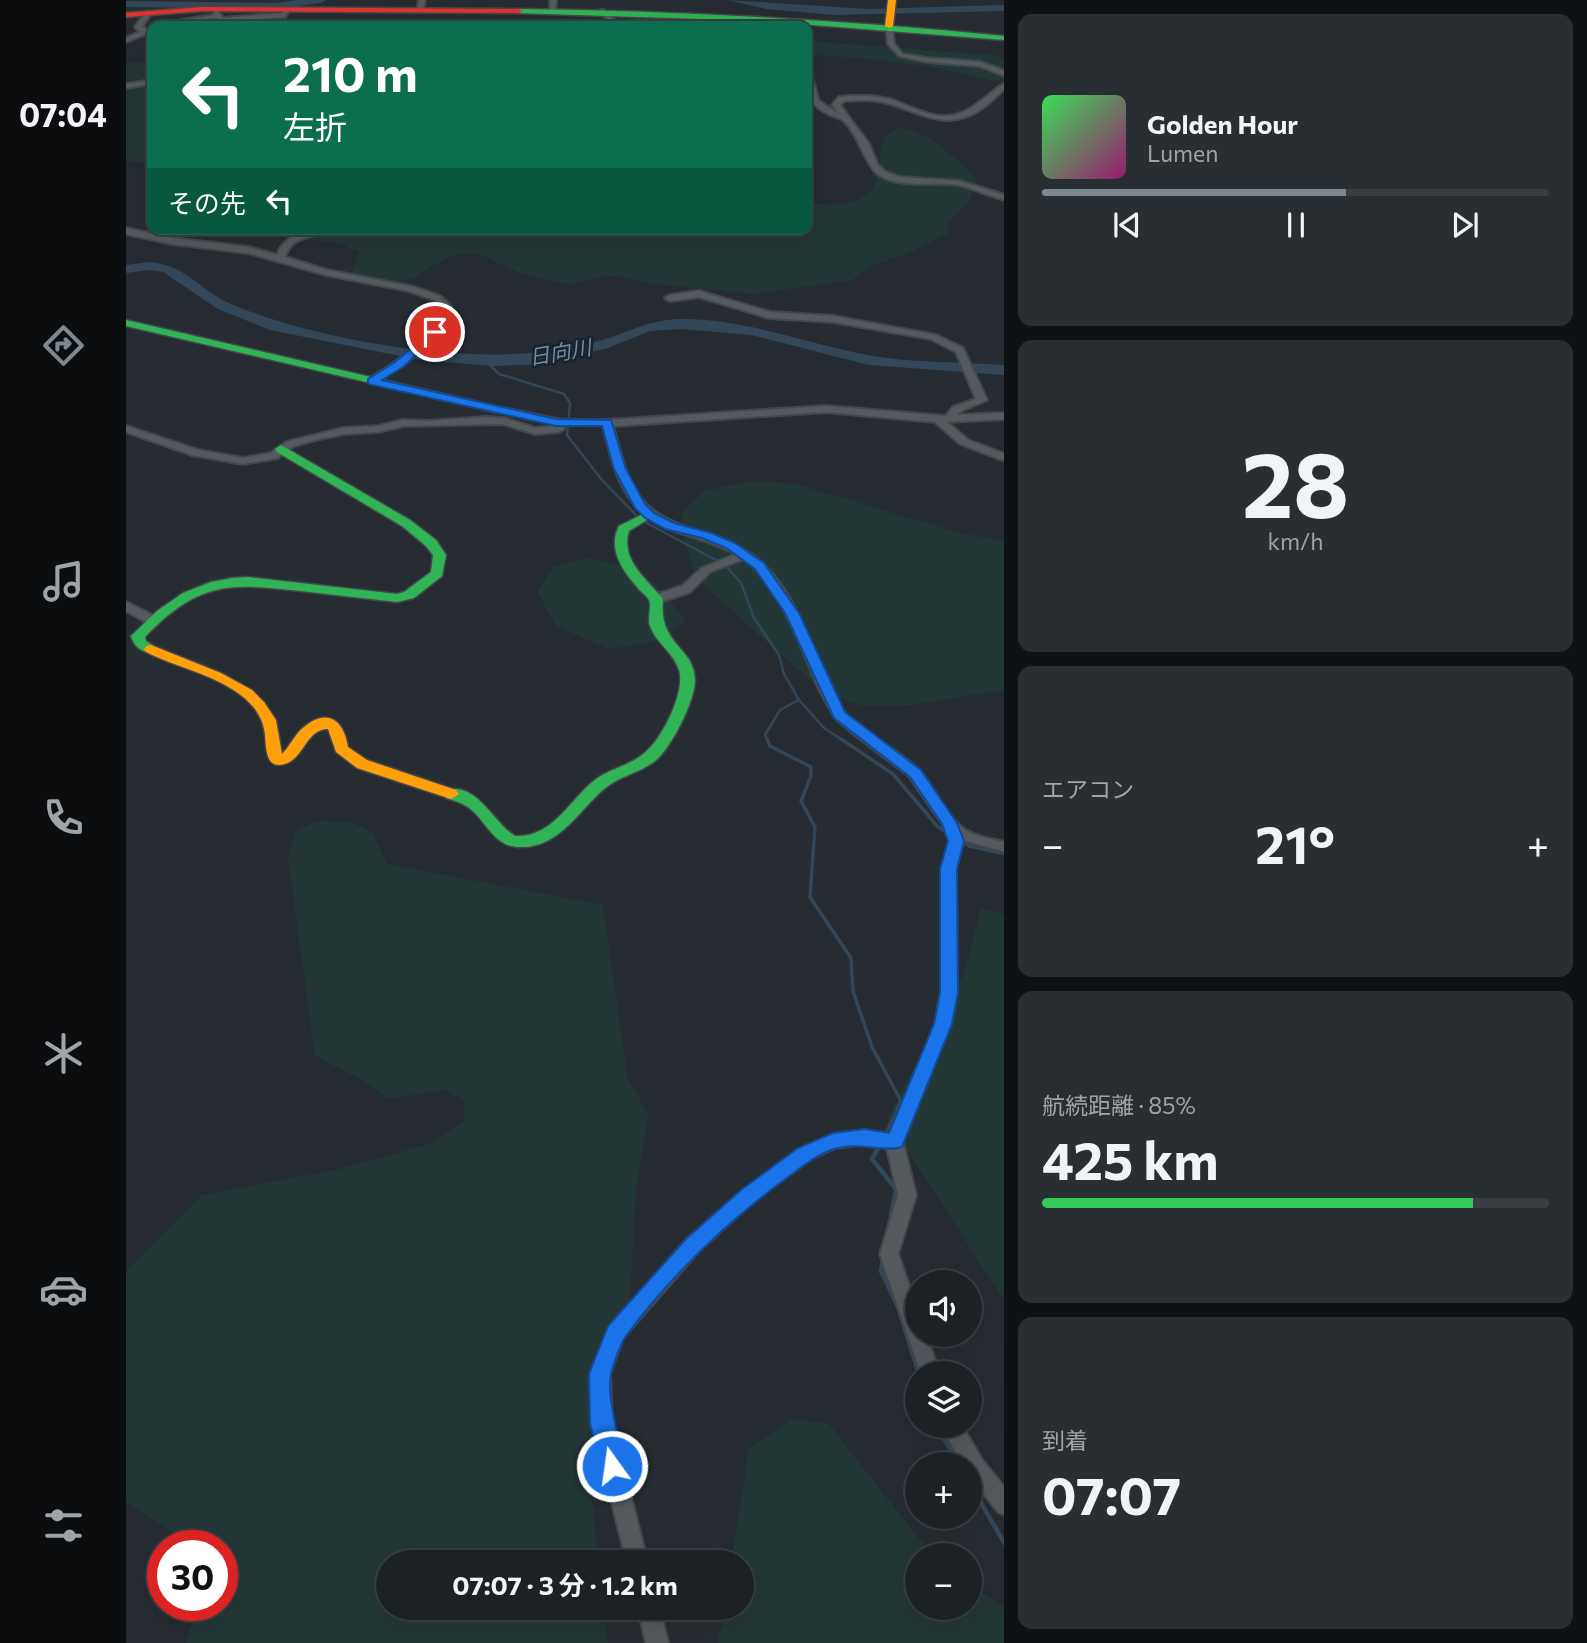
<!DOCTYPE html>
<html lang="ja">
<head>
<meta charset="utf-8">
<style>
  :root { --surface:#1c2125; --page:#292e32; --text:#f1f3f6; --muted:#a0a3a7; --line:#3a3e42; --accent:#7e8890 }
  body { margin:0; font-family:Commissioner,"Noto Sans JP",sans-serif; background:var(--page); color:var(--text); height:100vh; display:flex; flex-direction:column; font-size:26px; white-space:nowrap }
  * { box-sizing:border-box; margin:0 }
  p { font-size:23px; color:var(--muted) }
  .icon { flex:none; width:38px; height:38px; fill:none; stroke:currentColor; stroke-width:2; stroke-linecap:round; stroke-linejoin:round }
  .map { position:relative; flex:1; overflow:hidden }
  .sheet { display:flex; flex-direction:column; gap:14px; padding:14px; background:#0f1214; width:583px }
  .sheet>* { flex:none }
  .banner { position:absolute; left:21px; top:21px; width:665px; height:214px; border-radius:14px; box-shadow:0 7px 28px #0002,0 0 0 2px var(--line); background:#0b6e4f; color:#fff; overflow:hidden }
  .controls { position:absolute; left:779px; top:1270px; display:grid; gap:14px }
  .controls a { display:grid; place-items:center; width:77px; height:77px; border-radius:50%; background:var(--surface); box-shadow:0 7px 28px #0002,0 0 0 2px var(--line); font-size:35px }
  .speed { position:absolute; left:21px; top:1530px; display:flex; gap:14px; font-size:35px; font-weight:700; text-align:center }
  .speed>* { display:grid; place-content:center; width:91px; height:91px; border-radius:50%; background:var(--surface); box-shadow:0 7px 28px #0002,0 0 0 2px var(--line); line-height:1 }
  .speed .limit { border:10px solid #d22; background:#fff; color:#111 }
  .pin { position:absolute; display:grid; place-items:center; width:60px; height:60px; color:#fff; margin:-30px; border:4px solid #fff; border-radius:50%; box-shadow:0 2px 7px #0007 }
  .me { position:absolute; width:77px; margin:-38px; rotate:346deg; stroke-linejoin:round; filter:drop-shadow(0 0 5px #0008) }
  .turn { display:flex; align-items:center; gap:24px; height:147px; padding:0 21px; font-size:32px }
  .turn .icon { width:91px; height:91px; stroke-width:2.5 }
  .turn b { display:block; font-size:49px; line-height:60px }
  .then { display:flex; align-items:center; height:66px; padding:0 21px; background:#0003; gap:14px; font-size:26px }
  .big { font-size:52px; font-weight:700; line-height:1.1 }
  .sheet .tile { flex:1; display:flex; flex-direction:column; justify-content:center; gap:10px; min-width:0; padding:0 24px; border-radius:14px; background:var(--page) }
  .sheet .dial { align-items:center; gap:0 }
  .dial b { font-size:91px; line-height:1 }
  .song { display:flex; align-items:center; gap:21px }
  .cover { width:84px; height:84px; border-radius:10px; background:linear-gradient(135deg,hsl(130 70% 55%),hsl(320 70% 35%)) }
  .played { height:7px; border-radius:4px; background:linear-gradient(90deg,var(--accent) 60%,var(--line) 60%) }
  .keys { display:flex; justify-content:space-around; direction:ltr }
  .heat { display:flex; justify-content:space-between; align-items:center; font-size:38px; direction:ltr }
  .charge { height:10px; border-radius:5px; background:linear-gradient(90deg,#34c759 85%,var(--line) 0) }
  .trip { position:absolute; left:250px; top:1550px; width:378px; height:70px; border-radius:35px; background:var(--surface); box-shadow:0 7px 28px #0002,0 0 0 2px var(--line); font-weight:700; line-height:70px; text-align:center }
  main { display:flex; flex:1; min-height:0 }
  .menu { display:flex; flex-direction:column; width:126px; justify-content:space-around; align-items:center; background:#0b0d0f; color:var(--muted) }
  .menu .icon { width:49px; height:49px }
  .menu .active { color:var(--accent) }
  .menu b { font-size:32px; color:var(--text) }
  .map>svg:first-child { display:block }
</style>
</head>
<body>
<main>
<nav class="menu">
<b>07:04</b>
<svg class="icon active" aria-label="directions" viewBox="0 0 24 24"><path d="M12 3l9 9-9 9-9-9zM9 14v-3h6M13 9l2 2-2 2"/></svg>
<svg class="icon" aria-label="music" viewBox="0 0 24 24"><path d="M9 18V5l10-2v13"/><circle cx="6" cy="18" r="3"/><circle cx="16" cy="16" r="3"/></svg>
<svg class="icon" aria-label="phone" viewBox="0 0 24 24"><path d="M5 4h4l2 5-3 2q2 4 5 5l2-3 5 2v4C11 20 4 13 5 4z"/></svg>
<svg class="icon" aria-label="climate" viewBox="0 0 24 24"><path d="M12 3v18M4 7l16 10M4 17L20 7"/></svg>
<svg class="icon" aria-label="car" viewBox="0 0 24 24"><path d="M5 17H2v-5l4-1 3-4h7l3 4 3 1v5h-3M9 17h6M6 11h13"/><circle cx="7" cy="17" r="2"/><circle cx="17" cy="17" r="2"/></svg>
<svg class="icon" aria-label="filters" viewBox="0 0 24 24"><path d="M4 7h16M4 17h16"/><circle cx="9" cy="7" r="2"/><circle cx="15" cy="17" r="2"/></svg>
</nav>
<div class="map">
<svg width="879" height="1643" viewBox="0 0 879 1643">
  <rect width="100%" height="100%" fill="#262c31"/>
  <g fill="#243737">
    <path d="M681 41 866 55 878 59V81C855 82 833 72 810 68 767 61 724 56 681 55Z"/>
    <polygon points="26,61 26,165 0,160 0,63"/>
    <path d="M773 128C802 130 832 160 852 180L841 205 822 221V233L783 253 748 265 726 280 627 294 522 283 491 276 473 277 443 284 396 274 355 255 338 253 319 259 288 277 266 284 225 280 232 252 213 243 124 233 118 229H681V203C703 205 743 209 750 180 754 165 753 150 759 136Z"/>
    <polygon points="624,481 671,484 834,533 878,541 878,690 786,705 737,706 698,693 572,580 558,539 556,511 579,491"/>
    <polygon points="459,558 501,566 528,583 559,619 537,641 483,649 430,626 411,592 427,567"/>
    <polygon points="192,821 225,822 246,832 261,864 477,905 502,1080 523,1114 510,1189 503,1320 471,1406 463,1474 473,1563 262,1563 262,1608 478,1608 482,1643 60,1643 72,1605 96,1605 96,1545 65,1545 0,1501 0,1271 76,1195 209,1170 300,1145 338,1121 338,1100 318,1090 262,1099 238,1081 189,1056 162,858 171,830"/>
    <polygon points="855,909 878,914 878,1300 761,1119 838,973"/>
    <polygon points="665,1419 703,1424 807,1556 791,1556 791,1608 844,1608 844,1585 878,1607 878,1643 592,1643 598,1608 616,1608 616,1563 605,1563 623,1448"/>
  </g>
  <g fill="none" stroke-linecap="round" stroke-linejoin="round">
    <g stroke="#344758" stroke-width="2.5">
      <polyline points="360,361 373,374 438,394 444,403 441,435 476,480 511,516"/>
      <polyline points="517,521 599,565 615,583 628,618 653,655 658,674 673,700 698,728 718,741"/>
      <polyline points="642,741 639,735 654,710 673,700"/>
    </g>
    <g stroke="#344758" stroke-width="3.5">
      <polyline points="641,739 644,746 685,767 685,776 675,801 689,827 684,897 725,958 727,991 746,1047 775,1101 759,1136"/>
      <polyline points="715,739 767,774 812,827 821,833"/>
      <polyline points="834,840 843,846 879,854"/>
    </g>
    <g stroke="#344758" stroke-width="4.5">
      <polyline points="755,1143 746,1159 770,1189 763,1226"/>
      <polyline points="757,1257 755,1271 772,1307 793,1374"/>
      <polyline points="811,1426 833,1465"/>
      <polyline points="844,1484 879,1544"/>
    </g>
    <g fill="#344758" fill-rule="evenodd">
      <polygon points="171,0 200,0 195,3 149,9 0,7 0,1 149,3"/>
      <polygon points="601,0 742,9 879,5 879,11 708,15 640,9"/>
      <path d="M24 262C63 266 72 290 107 305 163 328 236 344 296 350 357 357 409 357 469 342 501 334 519 320 555 319 620 319 679 343 741 355 784 363 834 362 879 365V375L743 365 625 335 555 329 524 331 482 348 414 364 368 366 294 360 144 330 92 309 37 272 24 270 0 273V265Z"/>
    </g>
    <g stroke="#44484c" stroke-width="4">
      <g id="street">
        <polygon points="293,0 299,0 297,9 294,11 291,9"/>
        <polygon points="424,0 430,0 429,12 424,11"/>
        <polygon points="90,7 97,18 156,13 159,8 164,9 159,17 95,22 90,18 59,22 56,20 88,15 87,9"/>
        <polygon points="474,10 478,10 495,26 488,26 474,12"/>
        <polygon points="21,11 26,12 16,27 26,31 26,35 20,34 0,42 0,38 14,32 9,27"/>
        <polygon points="763,24 766,26 768,44 777,54 801,58 854,62 879,71 879,76 853,66 801,62 773,56 762,44 760,26"/>
        <path d="M681 72 685 74 693 101 712 113 706 105 713 97C730 95 747 95 763 99 786 106 808 122 832 114 851 108 862 93 879 83V89C871 95 865 102 857 108 819 134 794 111 757 102 743 99 732 100 718 101L714 105 743 144 752 165 760 172 774 177 833 181 879 195V200C863 196 848 188 832 185 808 181 775 189 753 175 739 165 733 135 718 121 715 118 709 117 704 115 684 106 680 92 681 72Z"/>
        <polygon points="26,80 26,84 0,88 0,84"/>
        <path d="M0 228 46 238 123 247 151 255C160 231 187 229 210 229 192 238 166 233 159 257L201 270 288 287 314 296 324 305 327 312C309 345 280 364 249 383H243V379C272 361 301 343 317 312V308L308 300 283 291 200 275 122 253 46 244 0 234Z"/>
        <path d="M573 291 644 312 707 316 810 335 837 348 861 400 835 411 831 415 879 413V419L821 422 842 440 879 454V461L834 444 809 422 700 412 487 426C506 495 508 511 580 534 600 540 620 548 636 563 678 602 685 660 715 707 733 735 770 746 793 770 810 788 818 814 838 829 850 837 865 839 879 842V852L837 840 830 869 831 993 825 1024 777 1142 790 1195 772 1254 791 1308V1335H800L814 1374H795L754 1254 772 1195 761 1148 739 1144 709 1148 685 1159 628 1201 573 1251 497 1338 484 1374 486 1424 522 1563H501L466 1424 464 1374 481 1333 483 1327 561 1239 616 1191 673 1149 707 1134 739 1130 764 1134 809 1024 815 993 816 869 823 841 817 825 783 776 729 735 709 718 692 687 669 632 651 596 628 567 618 559 584 572 564 592 534 602H526V596L556 586 576 568 610 554C591 544 570 538 549 531 496 513 489 471 476 423L481 420 700 406 820 416 827 407 850 399 830 352 805 339 707 322 643 318 573 297 544 301 539 298 544 295Z"/>
        <polygon points="360,417 378,418 410,428 427,426 425,422 430,419 434,420 438,429 433,432 409,434 377,424 277,426 252,432 217,434 189,440 168,446 152,458 117,464 66,455 0,432 0,426 72,450 117,458 145,453 160,442 217,428 252,426 277,420 302,421"/>
        <polygon points="0,602 30,617 32,620 30,623 22,623 0,611"/>
        <polygon points="815,1426 836,1426 857,1461 879,1488 879,1515 872,1512 844,1476 844,1465 837,1465"/>
        <polygon points="512,1608 534,1608 542,1643 520,1643"/>
      </g>
    </g>
    <g stroke="#44484c" stroke-width="3">
      <g id="fast">
        <path d="M393 9C555 11 717 20 879 36V40L636 21 390 13Z"/>
        <polygon points="0,320 369,406 375,409 369,412 0,326"/>
        <path d="M155 445 284 520 310 540 320 555 316 576 288 598 271 602C239 598 207 595 175 591 103 583 73 581 19 637L20 641 32 649 30 652C18 655 8 647 5 636L31 611 57 593 85 582 106 578 122 577 271 594 278 592 305 572 307 555 300 546 276 526 151 452 149 449Z"/>
        <path d="M523 511 529 515 503 531C494 560 521 579 537 599 532 646 568 646 569 680 569 701 545 748 529 761 514 773 493 776 478 789 451 812 433 849 392 847 370 846 362 826 348 812 340 804 330 801 320 798L317 794 320 790C352 782 367 823 389 836 427 838 443 800 469 780 483 769 502 766 516 755 535 742 560 692 553 670 548 653 530 643 524 626 521 618 526 606 523 600 521 596 514 591 512 588 497 571 481 549 493 526Z"/>
      </g>
    </g>
    <g stroke="#44484c" stroke-width="3">
      <g id="slow">
        <polygon points="762,0 770,0 767,26 763,28 759,26"/>
        <polygon points="369,406 433,419 481,420 487,423 481,426 433,425 365,411 363,409"/>
        <path d="M25 645 95 673 126 690 138 702 150 720 156 754C164 746 169 734 178 727 202 707 218 721 222 747L241 760 330 790 333 794 325 799 231 768 210 752 202 729C178 729 178 764 153 765 137 765 141 739 138 729 137 722 133 715 129 709 104 677 55 670 20 652L18 649 20 646Z"/>
      </g>
    </g>
    <g stroke="#44484c" stroke-width="3">
      <polygon id="jam" points="76,7 393,9 397,11 393,13 76,11 0,17 0,13"/>
    </g>
    <use href="#street" fill="#555a5f" fill-rule="evenodd"/>
    <use href="#fast" fill="#30b455" fill-rule="evenodd"/>
    <use href="#slow" fill="#ff9f0a" fill-rule="evenodd"/>
    <use href="#jam" fill="#e5322d" fill-rule="evenodd"/>
  </g>
  <path fill="#1a73e8" stroke="#114b97" stroke-width="2" d="M309 329 314 332 313 334 277 367 256 380 430 419 485 420 500 469 519 504 528 513 548 523 585 533 609 543 638 563 673 613 719 712 795 770 831 823 838 841 831 869 832 993 826 1024 776 1147C758 1153 731 1141 708 1149 687 1156 671 1171 654 1183 597 1226 543 1278 500 1336 494 1345 489 1360 486 1370 477 1399 502 1456 494 1474L486 1478 478 1474 464 1424 463 1374 482 1326 560 1239 615 1190 672 1148 707 1133 739 1129 763 1133 808 1024 814 993V869L822 841 816 824 784 777 708 718 659 613 629 569 600 548 576 538 539 529 519 518 509 508 488 469 476 426H430L242 384V379L269 362Z"/>
  <g text-anchor="middle" stroke-width="5" stroke-linejoin="round" paint-order="stroke">
    <g font-size="21" font-style="italic" fill="#708da6" stroke="#1a232b">
      <text transform="translate(434 353) rotate(-10)" y="7">日向川</text>
    </g>
  </g>
</svg>
<div class="controls">
<a><svg class="icon" aria-label="sound" viewBox="0 0 24 24"><path d="M4 9h4l5-4v14l-5-4H4zM17 9q2 3 0 6"/></svg></a>
<a><svg class="icon" aria-label="layers" viewBox="0 0 24 24"><path d="M12 4l9 5-9 5-9-5zM3 14l9 5 9-5"/></svg></a>
<a>+</a>
<a>−</a>
</div>
<div class="speed"><div class="limit">30</div></div>
<div class="pin" style="left:309px;top:332px;background:#d93025"><svg class="icon" aria-label="arrive" viewBox="0 0 24 24"><path d="M6 21V4h12l-3 4 3 4H6"/></svg></div>
<svg class="me" style="left:486px;top:1466px" viewBox="-20 -20 40 40"><circle r="17" fill="#1a73e8" stroke="#fff" stroke-width="3"/><path d="M0-11L8 9 0 5-8 9z" fill="#fff"/></svg>
<div class="trip">07:07 · 3 分 · 1.2 km</div>
<div class="banner">
<div class="turn"><svg class="icon" aria-label="left" viewBox="0 0 24 24"><path d="M17 20v-9H6M10 6l-5 5 5 5"/></svg><div><b>210 m</b>左折</div></div>
<div class="then">その先<svg class="icon" aria-label="left" viewBox="0 0 24 24"><path d="M17 20v-9H6M10 6l-5 5 5 5"/></svg></div>
</div>
</div>
<section class="sheet">
<div class="tile">
<div class="song"><i class="cover"></i><div><b>Golden Hour</b><p>Lumen</p></div></div>
<div class="played"></div>
<div class="keys"><svg class="icon" aria-label="previous" viewBox="0 0 24 24"><path d="M18 5L8 12l10 7zM5 5v14"/></svg><svg class="icon" aria-label="pause" viewBox="0 0 24 24"><path d="M8 5v14M16 5v14"/></svg><svg class="icon" aria-label="next" viewBox="0 0 24 24"><path d="M6 5l10 7-10 7zM19 5v14"/></svg></div>
</div>
<div class="tile dial"><b>28</b><p>km/h</p></div>
<div class="tile"><p>エアコン</p>
<div class="heat"><a>−</a><b class="big">21°</b><a>+</a></div>
</div>
<div class="tile"><p>航続距離 · 85%</p><b class="big">425 km</b><div class="charge"></div></div>
<div class="tile"><p>到着</p><b class="big">07:07</b></div>
</section>
</main>
</body>
</html>
